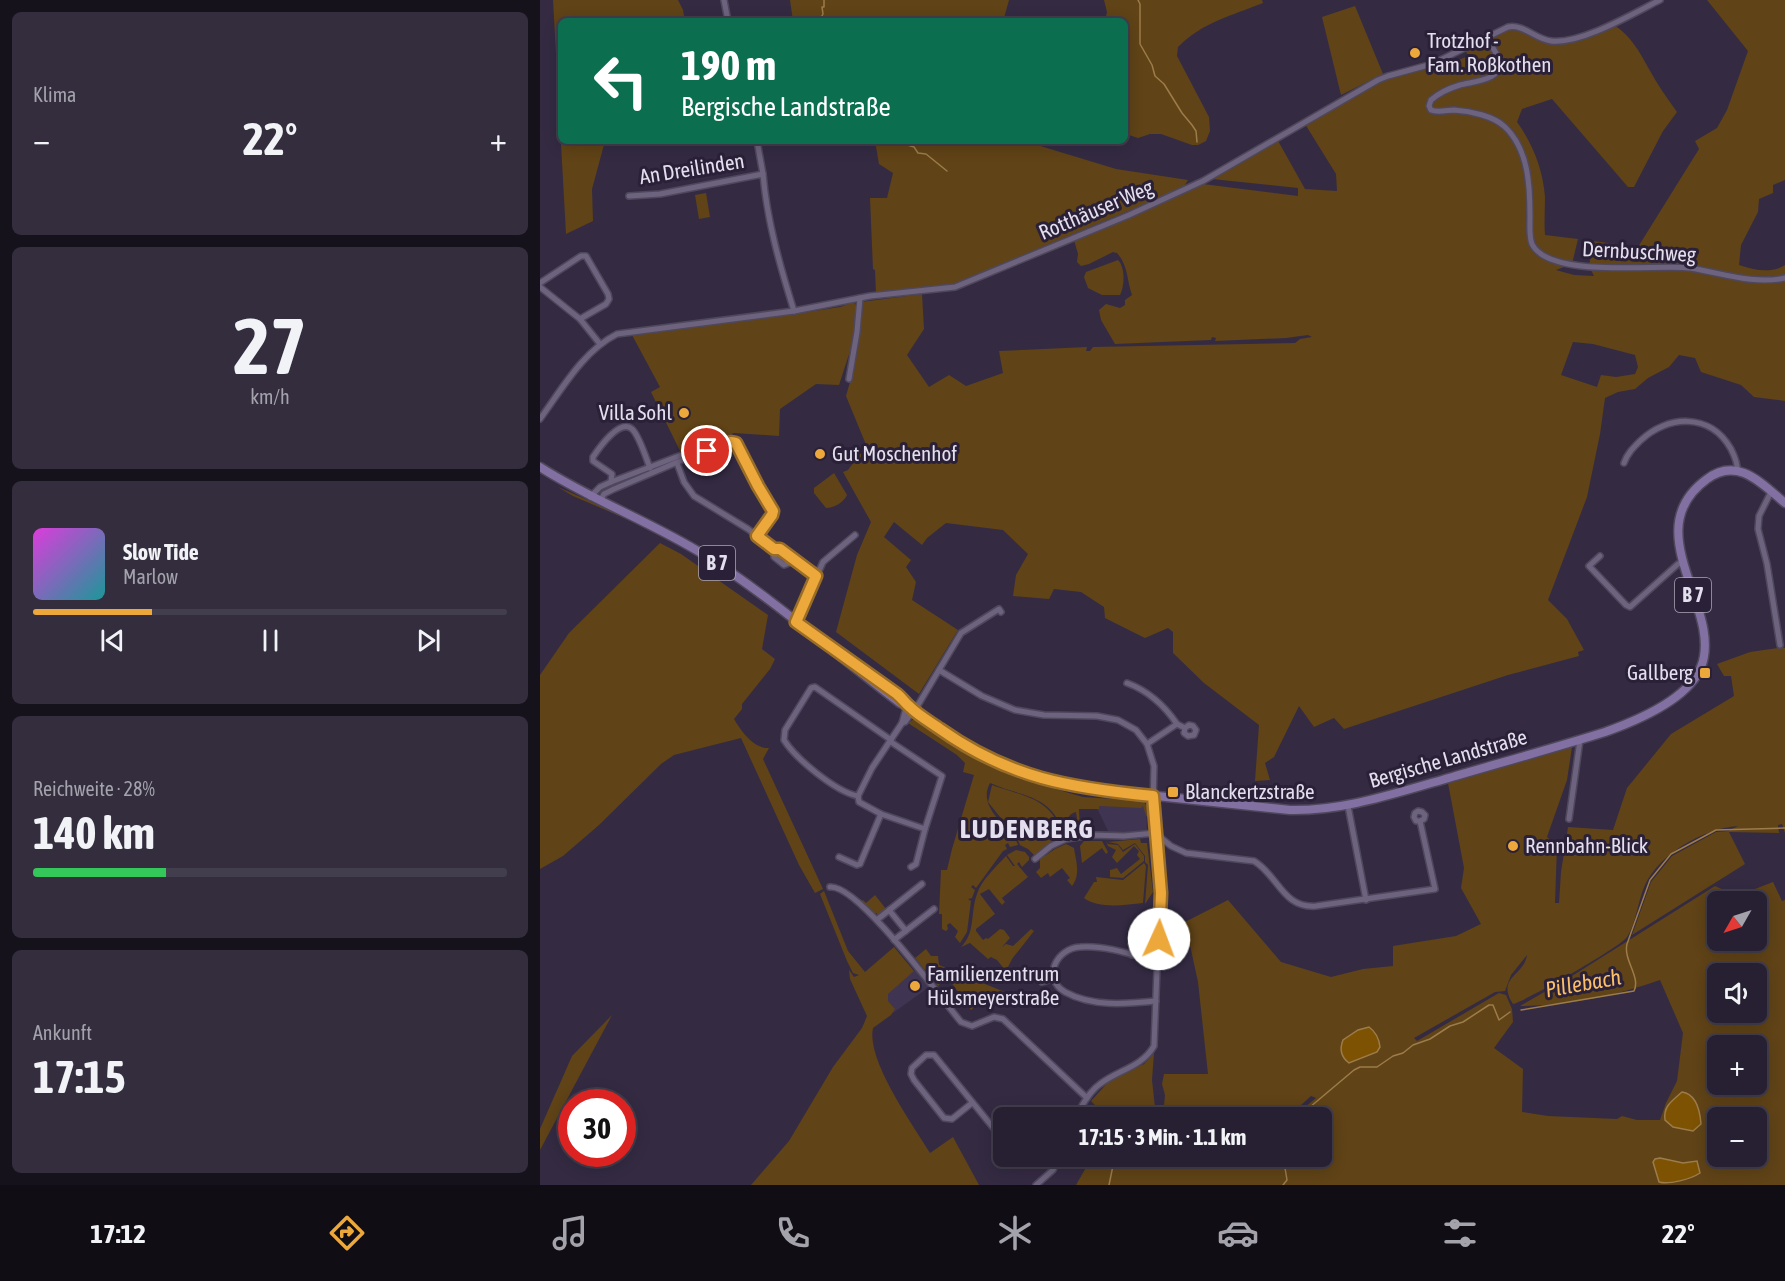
<!DOCTYPE html>
<html lang="de">
<head>
<meta charset="utf-8">
<style>
  :root { --surface:#272032; --page:#332d3e; --text:#f1f3f6; --muted:#a4a3ac; --line:#433e4d; --accent:#eda83c }
  body { margin:0; font-family:"Asap Condensed",sans-serif; background:var(--page); color:var(--text); height:100vh; display:flex; flex-direction:column; font-size:22px; white-space:nowrap }
  * { box-sizing:border-box; margin:0 }
  p { font-size:20px; color:var(--muted) }
  .icon { flex:none; width:33px; height:33px; fill:none; stroke:currentColor; stroke-width:2; stroke-linecap:round; stroke-linejoin:round }
  .map { position:relative; flex:1; overflow:hidden }
  .side { display:flex; flex-direction:column; gap:12px; padding:12px; background:#15121c; width:540px }
  .side>* { flex:none }
  .top-card { position:absolute; left:18px; top:18px; width:570px; height:126px; border-radius:9px; box-shadow:0 3px 15px #0003,0 0 0 2px var(--line); background:#0b6e4f; color:#fff; overflow:hidden }
  .needle { width:39px; rotate:231deg }
  .controls { position:absolute; left:1167px; top:891px; display:grid; gap:12px }
  .controls a { display:grid; place-items:center; width:60px; height:60px; border-radius:9px; background:var(--surface); box-shadow:0 3px 15px #0003,0 0 0 2px var(--line); font-size:30px }
  .speed { position:absolute; left:18px; top:1089px; display:flex; gap:12px; font-size:30px; font-weight:700; text-align:center }
  .speed>* { display:grid; place-content:center; width:78px; height:78px; border-radius:50%; background:var(--surface); box-shadow:0 3px 15px #0003,0 0 0 2px var(--line); line-height:1 }
  .speed .limit { border:9px solid #d22; background:#fff; color:#111 }
  .pin { position:absolute; display:grid; place-items:center; width:51px; height:51px; color:#fff; margin:-26px; border:3px solid #fff; border-radius:50%; box-shadow:0 2px 6px #0007 }
  .me { position:absolute; width:66px; margin:-33px; rotate:2deg; stroke-linejoin:round; filter:drop-shadow(0 0 4px #0008) }
  .turn { display:flex; align-items:center; gap:21px; height:126px; padding:0 24px; font-size:27px }
  .turn .icon { width:78px; height:78px; stroke-width:2.5 }
  .turn b { display:block; font-size:42px; line-height:51px }
  .big { font-size:45px; font-weight:700; line-height:1.1 }
  .side .card { flex:1; display:flex; flex-direction:column; justify-content:center; gap:9px; min-width:0; padding:0 21px; border-radius:9px; background:var(--page) }
  .side .dial { align-items:center; gap:0 }
  .dial b { font-size:78px; line-height:1 }
  .song { display:flex; align-items:center; gap:18px }
  .cover { width:72px; height:72px; border-radius:9px; background:linear-gradient(135deg,hsl(300 70% 55%),hsl(180 70% 35%)) }
  .played { height:6px; border-radius:3px; background:linear-gradient(90deg,var(--accent) 25%,var(--line) 25%) }
  .keys { display:flex; justify-content:space-around; direction:ltr }
  .heat { display:flex; justify-content:space-between; align-items:center; font-size:33px; direction:ltr }
  .charge { height:9px; border-radius:4px; background:linear-gradient(90deg,#34c759 28%,var(--line) 0) }
  .trip { position:absolute; left:453px; top:1107px; width:339px; height:60px; border-radius:9px; background:var(--surface); box-shadow:0 3px 15px #0003,0 0 0 2px var(--line); font-weight:700; line-height:60px; text-align:center }
  .tabs { display:flex; height:96px; justify-content:space-around; align-items:center; background:#100d14; color:var(--muted) }
  .tabs .icon { width:42px; height:42px }
  .tabs .on { color:var(--accent) }
  .tabs b { font-size:27px; color:var(--text) }
  main { display:flex; flex:1; min-height:0 }
  .map>svg:first-child { display:block }
</style>
</head>
<body>
<main>
<section class="side">
<div class="card"><p>Klima</p>
<div class="heat"><a>−</a><b class="big">22°</b><a>+</a></div>
</div>
<div class="card dial"><b>27</b><p>km/h</p></div>
<div class="card">
<div class="song"><i class="cover"></i><div><b>Slow Tide</b><p>Marlow</p></div></div>
<div class="played"></div>
<div class="keys"><svg class="icon" aria-label="previous" viewBox="0 0 24 24"><path d="M18 5L8 12l10 7zM5 5v14"/></svg><svg class="icon" aria-label="pause" viewBox="0 0 24 24"><path d="M8 5v14M16 5v14"/></svg><svg class="icon" aria-label="next" viewBox="0 0 24 24"><path d="M6 5l10 7-10 7zM19 5v14"/></svg></div>
</div>
<div class="card"><p>Reichweite · 28%</p><b class="big">140 km</b><div class="charge"></div></div>
<div class="card"><p>Ankunft</p><b class="big">17:15</b></div>
</section>
<div class="map">
<svg width="1245" height="1185" viewBox="0 0 1245 1185">
  <rect width="100%" height="100%" fill="#342b43"/>
  <g fill="#3f3452">
    <polygon points="556,806 606,806 607,831 569,833"/>
    <polygon points="375,970 389,987 353,1013 340,998"/>
  </g>
  <g fill="#604317" fill-rule="evenodd">
    <polygon points="13,0 138,0 143,10 145,21 21,21 21,141 65,141 52,189 53,221 26,234"/>
    <polygon points="250,0 469,0 464,18 461,21 253,21"/>
    <path d="M564 0H722L723 3C691 16 663 22 638 47L637 56 669 117 670 131 666 141 658 145H652L621 134H610L598 138 586 134 585 21H565L567 12Z"/>
    <path d="M1167 0H1245V180L1233 185V193L1219 199 1218 212 1201 245 1199 265C1214 270 1231 274 1245 265V401L1214 397 1201 385 1161 372 1155 358 1139 355 1129 367 1108 378 1095 389 1078 392 1065 398 1060 434 1047 497 1008 600 1027 619 1044 650 1038 652 1039 656 968 675 804 729 794 718 774 727 759 706 734 757 725 763 730 780 715 781 719 725 664 683 633 653V632L628 628 605 638 565 618 564 607 541 592 514 589 509 599 473 596 476 575 488 554 463 530 406 523 387 538 382 545 354 522 344 537 371 560 366 567 376 582 372 600 418 630 379 694 296 632 317 555 331 522 303 472 308 470 314 462 311 456 327 447 306 396 310 382 318 337 321 302 382 294 384 329 367 355 389 387 409 375 426 386 463 373 459 351 547 347 546 351H550L553 347 755 343 760 339 772 337 768 335 746 338 675 341 676 338 672 337 671 340 575 344 561 320 559 310 566 304 580 308 585 305V300L592 295C587 281 588 265 577 253L573 252 549 264 541 266 537 262 538 254 534 240 590 218 663 184 758 196V188L672 179 737 139 765 189 797 191 796 174 765 124 848 78 893 66 896 70 928 56 926 51C938 44 954 32 968 29 982 26 990 37 1002 41 1026 51 1053 35 1074 25 1091 36 1099 51 1109 69 1117 84 1127 98 1137 112L1123 131 1094 187H1088L1012 99 982 109 977 122C993 144 1003 170 1005 197 1005 210 1004 223 1005 235L1038 239 1032 264 1016 270 1034 275 1054 276 1049 266 1053 241 1098 247 1159 149 1155 141 1177 128 1187 110 1208 51ZM1033 342 1053 344 1095 355 1098 367 1095 374 1076 377 1061 375 1057 387 1021 375Z"/>
    <polygon points="815,6 843,74 801,95 782,17"/>
    <polygon points="335,141 484,141 576,169 648,180 643,188 407,287 336,293 335,270 333,269 330,198 347,198 353,173 339,164"/>
    <polygon points="166,193 170,217 159,219 155,195"/>
    <path d="M578 260C585 267 585 285 580 295H562L548 288 544 277 546 272Z"/>
    <polygon points="314,302 316,306 315,336 299,385 276,384 240,409 239,436 194,433 141,453 111,392 120,387 92,335 255,314 300,307"/>
    <path d="M294 473 307 495C304 502 294 508 286 508L274 493V488Z"/>
    <polygon points="18,487 97,522 150,550 202,585 253,623 252,624 188,576 151,552 89,520 33,496"/>
    <path d="M120 543 141 554 228 615 222 649 235 659 230 669 202 704V709L194 719C201 731 214 749 229 748L223 759 283 889 275 893 259 865 201 738 134 755 121 764 59 825 23 856 0 869V675L29 633Z"/>
    <path d="M1238 648H1245V833L1242 824 1238 825 1239 833 1189 832 1205 864 1092 935 1111 882 1132 856 1176 832 1188 831 1198 826C1163 829 1120 853 1105 885 1098 900 1096 924 1087 937 1082 946 984 1002 973 1004 956 977 984 976 987 955L971 975 965 991 955 992 874 1038 877 1041 959 993 966 995 972 1009 973 1022 954 1048 983 1069 982 1112 1008 1116 1077 1119 1082 1116 1097 1120H1120L1126 1103 1137 1081 1143 1033 1120 980C1075 996 1028 1006 980 1006L1032 976 1175 886 1197 896 1233 882 1242 901 1245 900V1185H536L552 1157 782 1156V1118L753 1117 776 1098 771 1096 748 1117H623L625 1095 622 1084 624 1074H668L658 982 645 922 688 900 741 962 791 977 823 969 853 966V946L916 936 941 924 921 888 924 868 908 783 1032 747 1027 780 1007 837 1017 846 1015 903H1019L1021 872 1028 827 1073 830 1087 788 1131 734 1194 696 1191 676H1184L1177 664 1210 652ZM1178 902H1216V940H1178ZM1178 974H1216V1012H1178ZM829 1027C836 1032 839 1038 840 1047L826 1056 814 1060 808 1036 818 1030ZM1178 1046H1216V1084H1178ZM1178 1118H1216V1156H1178Z"/>
    <path d="M374 719 417 749 477 778 543 797 603 801 607 806 608 817 606 816 603 806 601 808 559 806V809H539L540 831 599 832 539 834 535 831 533 823 537 818 536 812C527 814 526 822 527 830L531 829 533 834 526 837C510 793 487 799 450 783 438 805 462 822 475 838L478 845 470 847 468 843 465 845 467 849 463 851 436 888 433 885 431 887 435 890 432 898 428 899 431 901 427 932 420 943 415 937 418 931 410 923 407 925 408 929 406 931 402 929V914H399L401 870H407L412 849 434 775 423 772 425 763 417 755 368 723Z"/>
    <path d="M452 785C488 798 510 797 524 837L512 842 495 856 488 849 480 845 477 838 448 802Z"/>
    <polygon points="600,839 601,843 607,843 613,892 605,904 608,865 605,862 605,856 595,843 583,850 578,844 568,842"/>
    <polygon points="544,841 562,841 568,852 566,854 562,848 542,863 540,846"/>
    <polygon points="566,841 568,844 578,845 583,852 595,844 604,856 604,861 583,878 570,877 570,870 577,868 581,874 600,859 597,855 599,851 594,846 577,863 572,857 576,850 568,846"/>
    <path d="M526 844 534 848C536 861 541 875 532 886L527 880 530 878 522 868 510 877 508 873 501 878 496 872 500 868V858L503 854 505 856 515 849Z"/>
    <path d="M476 850 485 852 489 857V860L482 867 479 862 477 864 488 877 462 898 452 885 465 902 462 905 449 889 440 894 455 914 436 929V931L443 940 446 938 448 939 460 929 464 930 470 938 462 947 466 944 473 946 491 929 494 931 472 959 466 971 457 960 451 957 448 959 430 943 421 947C436 932 430 913 437 894 441 880 456 867 466 856L473 866H475L467 855Z"/>
    <path d="M604 863 606 866 603 903C585 905 558 909 544 898L554 882H557L556 877 583 880Z"/>
    <path d="M284 891 308 951 325 972 354 947 374 971 348 994V1001L355 1009 351 1015 333 1028C326 1060 373 1125 390 1153L413 1137 439 1185H211L249 1141 293 1067 322 1028 327 1016 310 979 309 970 314 977 319 975 313 973 307 961 280 894Z"/>
    <polygon points="335,895 346,909 337,915 337,913 334,914 321,902 323,900 326,903"/>
    <polygon points="386,949 391,956 398,956 399,965 467,993 476,1002 467,1000 464,1002 452,991 431,1010 403,971 396,976 401,983 398,986 390,976 394,973 390,967 385,970 375,958"/>
    <polygon points="72,1015 0,1150 0,1129 32,1056"/>
    <polygon points="614,1053 612,1080 616,1117 559,1117 560,1110 551,1101 571,1079 604,1064"/>
  </g>
  <g fill="#7d5203" stroke="#9c7c4a" stroke-width="1.5">
    <path d="M829 1027C836 1032 839 1038 840 1047L837 1052 809 1063C801 1057 799 1050 803 1040L818 1030Z"/>
    <path d="M1142 1092C1156 1094 1160 1111 1161 1124L1153 1131 1133 1127 1125 1120C1123 1106 1132 1101 1142 1092Z"/>
    <path d="M1120 1158 1143 1163 1157 1161 1160 1173C1151 1179 1129 1185 1119 1182L1113 1162 1115 1159Z"/>
  </g>
  <g fill="none" stroke-linecap="round" stroke-linejoin="round">
    <g stroke="#9c7c4a" stroke-width="1.5">
      <polyline points="598,0 600,4 600,44 612,65 615,76 624,84 642,113 652,125 656,131 657,142"/>
      <polyline points="279,21 283,14 282,7 284,7 284,0"/>
      <polyline points="362,141 364,144 374,147 378,153 386,154 407,171"/>
      <path d="M981 1010 1094 991C1101 977 1083 960 1087 944L1110 880 1131 854 1176 830 1245 828"/>
      <polyline points="757,1118 814,1070 820,1067 837,1067 853,1056 863,1053 873,1045 890,1039 910,1026 923,1022 949,1005 953,1005 959,1020 970,1012"/>
      <polyline points="743,1156 747,1180 743,1185"/>
      <polyline points="569,1185 575,1156"/>
    </g>
    <g stroke="#4f485c" stroke-width="8">
      <g id="minor">
        <polyline points="184,0 188,21"/>
        <path d="M946 37C950 44 956 51 958 58 965 81 934 81 920 85 910 88 899 93 891 100L889 106C890 107 890 109 891 110 897 113 908 110 914 110 930 111 954 116 965 127 989 150 990 187 990 217 990 226 989 237 992 244 1009 279 1117 264 1150 268 1182 273 1213 285 1245 278"/>
        <polyline points="217,141 223,174"/>
        <path d="M89 196 120 194 223 174C227 221 240 266 254 311"/>
        <polyline points="0,283 41,256 46,256 68,294 69,299 66,304 40,319"/>
        <polyline points="0,287 40,319 60,344"/>
        <polyline points="309,379 317,332 320,298"/>
        <path d="M0 419C22 389 43 351 77 334L254 311 330 296 415 287 589 215 663 181 838 80 848 76 892 64 968 27C984 24 995 39 1011 41 1040 45 1094 13 1120 0"/>
        <polyline points="137,463 144,482 154,496 208,529 234,549 239,549 277,576"/>
        <path d="M1084 463C1087 454 1093 448 1100 441 1127 415 1170 412 1191 449 1194 455 1198 463 1197 470"/>
        <path d="M71 482 72 474 53 461V457C59 448 80 418 92 429 99 435 106 458 110 468"/>
        <polyline points="1231,492 1219,516 1218,529 1227,564 1240,645"/>
        <polyline points="50,497 60,487 71,482 152,451 154,455"/>
        <polyline points="60,501 64,494 74,489 154,455 194,442 198,445 218,486 233,511 233,515 217,536"/>
        <polyline points="234,549 234,557 244,565 249,563 253,558"/>
        <polyline points="1060,556 1049,566 1086,605 1090,607 1138,564 1143,562"/>
        <polyline points="256,622 283,562 315,535"/>
        <path d="M399 670 442 696 475 710 504 715 557 716 578 720 596 730 607 744 614 766 613 805 620 893 614 1046C602 1067 578 1070 560 1084 548 1092 543 1106 534 1118"/>
        <path d="M587 683C609 691 624 705 637 724L607 744"/>
        <polyline points="375,710 421,633 459,609 461,612"/>
        <polyline points="362,723 365,722 370,715 370,710"/>
        <polyline points="637,724 645,728 649,725 653,726 656,730 654,735 648,736 644,733 645,728"/>
        <polyline points="351,742 402,776 385,829 376,864 371,867"/>
        <path d="M318 796C296 792 256 759 244 740L245 730 271 688 275 687 351 740"/>
        <polyline points="318,796 332,768 362,723 365,712 371,708"/>
        <polyline points="318,796 319,802 341,814 385,829"/>
        <polyline points="808,806 826,900"/>
        <polyline points="1029,819 1040,740"/>
        <polyline points="299,857 317,865 320,864 341,814"/>
        <path d="M495 859 511 846 526 839 551 835 584 836 615 833 631 846 646 853 714 861C738 875 743 909 776 906L895 889 880 821 884 819 885 815 882 812 878 811 875 813 874 817 876 821H880"/>
        <path d="M290 887C318 884 400 997 421 1022L432 1026 454 1017 463 1019 547 1098"/>
        <polyline points="349,910 366,931"/>
        <polyline points="338,919 382,884"/>
        <polyline points="354,940 394,909"/>
        <polyline points="592,955 598,928 598,923"/>
        <polyline points="502,982 513,979"/>
        <path d="M616 1001C586 1004 552 1007 525 992 501 978 517 948 540 947 566 945 593 955 618 962"/>
        <polyline points="432,1103 412,1119 404,1118 374,1080 371,1074 372,1068 386,1055 394,1055 464,1141"/>
        <polyline points="496,1185 513,1170 519,1156"/>
      </g>
    </g>
    <g stroke="#4f485c" stroke-width="11">
      <path id="primary" d="M0 467C53 501 112 522 166 556 234 599 295 654 360 703L369 707 436 752 468 767 508 781 560 790 750 810C803 811 852 794 902 780 956 764 1011 749 1065 732 1096 721 1148 700 1161 667 1184 609 1095 531 1167 479 1198 456 1222 484 1245 503"/>
    </g>
    <use href="#minor" stroke="#6d637e" stroke-width="5"/>
    <use href="#primary" stroke="#8370a3" stroke-width="8"/>
  </g>
  <g fill="none" stroke-linecap="round" stroke-linejoin="round">
    <g stroke="#9a6d27" stroke-width="15">
      <path id="route" d="M167 451 191 442 196 443 218 486 233 511 232 515 217 536 234 549H240L276 576 256 622 357 694C362 698 365 703 370 707 378 715 390 722 400 729 469 778 530 788 613 796L621 893 619 939"/>
    </g>
    <use href="#route" stroke="#eda83c" stroke-width="10"/>
  </g>
  <g fill="#eda83c" stroke="#2a2138" stroke-width="2">
    <circle cx="875" cy="53" r="6"/>
    <circle cx="144" cy="413" r="6"/>
    <circle cx="280" cy="454" r="6"/>
    <rect x="1159" y="667" width="12" height="12" rx="3"/>
    <rect x="627" y="786" width="12" height="12" rx="3"/>
    <circle cx="973" cy="846" r="6"/>
    <circle cx="375" cy="986" r="6"/>
  </g>
  <g text-anchor="middle" stroke-width="6" stroke-linejoin="round" paint-order="stroke">
    <g fill="#2a2138" stroke="#aca6b7" stroke-width="1.5">
      <rect x="159" y="546" width="36" height="34" rx="4.5"/>
      <rect x="1135" y="578" width="36" height="34" rx="4.5"/>
    </g>
    <g font-size="20" font-weight="bold" fill="#e4dfee">
      <text x="177" y="570">B 7</text>
      <text x="1153" y="602">B 7</text>
    </g>
    <g font-size="21" fill="#e4dfee" stroke="#2a2138" text-anchor="start">
      <text x="887" y="48">Trotzhof -<tspan x="887" dy="24">Fam. Roßkothen</tspan></text>
      <text x="132" y="420" text-anchor="end">Villa Sohl</text>
      <text x="292" y="461">Gut Moschenhof</text>
      <text x="1153" y="680" text-anchor="end">Gallberg</text>
      <text x="645" y="799">Blanckertzstraße</text>
      <text x="985" y="853">Rennbahn-Blick</text>
      <text x="387" y="981">Familienzentrum<tspan x="387" dy="24">Hülsmeyerstraße</tspan></text>
    </g>
    <g font-size="21" fill="#e4dfee" stroke="#2a2138">
      <text transform="translate(152 169) rotate(-9)" y="7">An Dreilinden</text>
      <text transform="translate(556 210) rotate(-23)" y="7">Rotthäuser Weg</text>
      <text transform="translate(1099 252) rotate(3)" y="7">Dernbuschweg</text>
      <text transform="translate(908 759) rotate(-16)" y="7">Bergische Landstraße</text>
    </g>
    <g font-size="22" font-style="italic" fill="#fbbf6a" stroke="#2a2138">
      <text transform="translate(1043 983) rotate(-10)" y="8">Pillebach</text>
    </g>
    <g font-size="27" font-weight="bold" letter-spacing="1.5" fill="#e4dfee" stroke="#2a2138">
      <text x="487" y="838">LUDENBERG</text>
    </g>
  </g>
</svg>
<div class="controls">
<a><svg class="needle" viewBox="-14 -14 28 28"><path d="M0-13l5 13h-10z" fill="#e53935"/><path d="M0 13l5-13h-10z" fill="#a4a3ac"/></svg></a>
<a><svg class="icon" aria-label="sound" viewBox="0 0 24 24"><path d="M4 9h4l5-4v14l-5-4H4zM17 9q2 3 0 6"/></svg></a>
<a>+</a>
<a>−</a>
</div>
<div class="speed"><div class="limit">30</div></div>
<div class="pin" style="left:167px;top:451px;background:#d93025"><svg class="icon" aria-label="arrive" viewBox="0 0 24 24"><path d="M6 21V4h12l-3 4 3 4H6"/></svg></div>
<svg class="me" style="left:619px;top:939px" viewBox="-20 -20 40 40"><circle r="19" fill="#fff"/><path d="M0-13L10 11 0 6-10 11z" fill="#eda83c"/></svg>
<div class="trip">17:15 · 3 Min. · 1.1 km</div>
<div class="top-card">
<div class="turn"><svg class="icon" aria-label="left" viewBox="0 0 24 24"><path d="M17 20v-9H6M10 6l-5 5 5 5"/></svg><div><b>190 m</b>Bergische Landstraße</div></div>
</div>
</div>
</main>
<nav class="tabs">
<b>17:12</b>
<svg class="icon on" aria-label="directions" viewBox="0 0 24 24"><path d="M12 3l9 9-9 9-9-9zM9 14v-3h6M13 9l2 2-2 2"/></svg>
<svg class="icon" aria-label="music" viewBox="0 0 24 24"><path d="M9 18V5l10-2v13"/><circle cx="6" cy="18" r="3"/><circle cx="16" cy="16" r="3"/></svg>
<svg class="icon" aria-label="phone" viewBox="0 0 24 24"><path d="M5 4h4l2 5-3 2q2 4 5 5l2-3 5 2v4C11 20 4 13 5 4z"/></svg>
<svg class="icon" aria-label="climate" viewBox="0 0 24 24"><path d="M12 3v18M4 7l16 10M4 17L20 7"/></svg>
<svg class="icon" aria-label="car" viewBox="0 0 24 24"><path d="M5 17H2v-5l4-1 3-4h7l3 4 3 1v5h-3M9 17h6M6 11h13"/><circle cx="7" cy="17" r="2"/><circle cx="17" cy="17" r="2"/></svg>
<svg class="icon" aria-label="filters" viewBox="0 0 24 24"><path d="M4 7h16M4 17h16"/><circle cx="9" cy="7" r="2"/><circle cx="15" cy="17" r="2"/></svg>
<b>22°</b>
</nav>
</body>
</html>
